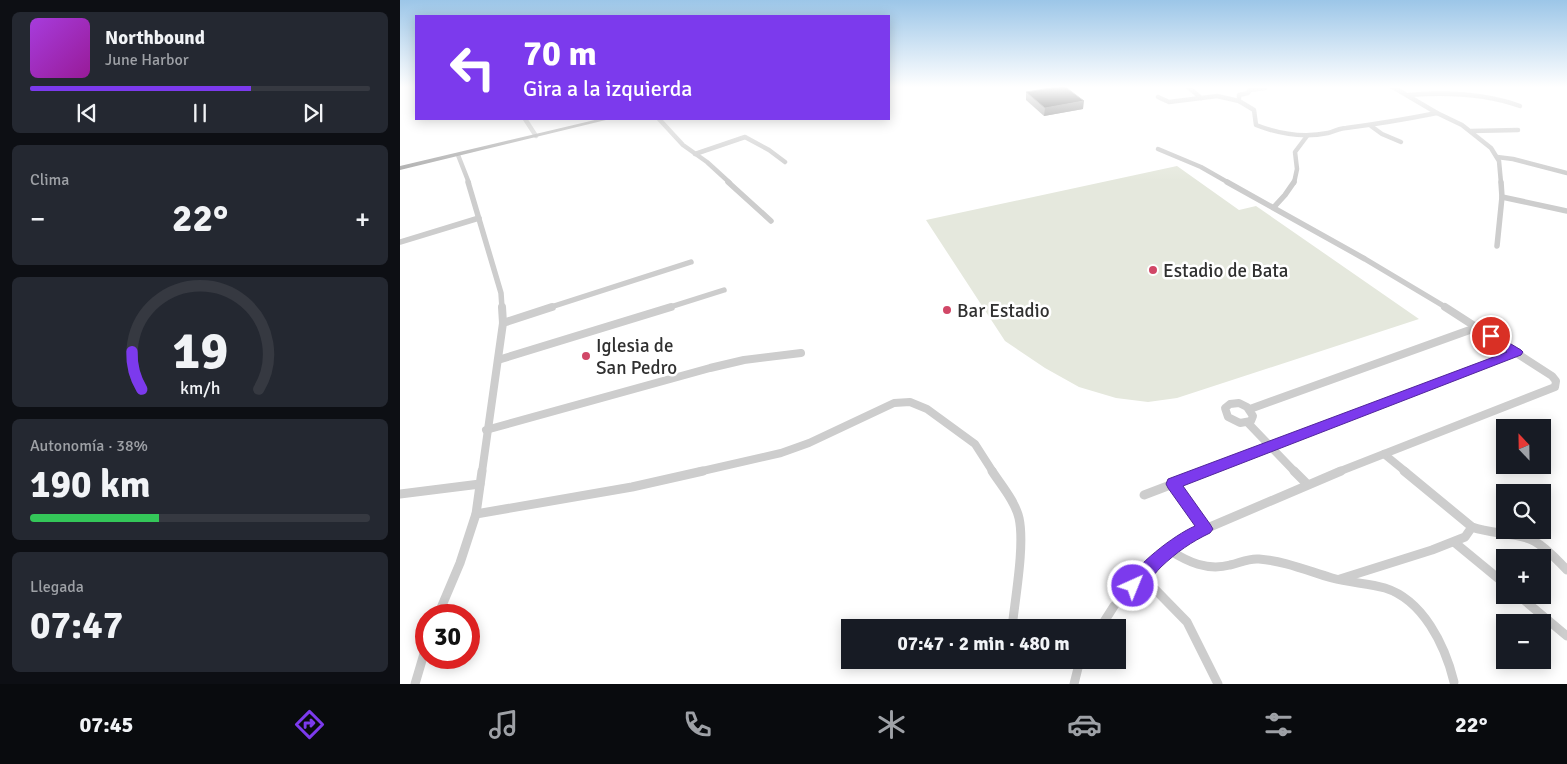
<!DOCTYPE html>
<html lang="es">
<head>
<meta charset="utf-8">
<style>
  :root { --surface:#171b24; --page:#242831; --text:#f1f3f6; --muted:#9ea1a6; --line:#363941; --accent:#7c3aed }
  body { margin:0; font-family:Signika,sans-serif; background:var(--page); color:var(--text); height:100vh; display:flex; flex-direction:column; font-size:19px; white-space:nowrap }
  * { box-sizing:border-box; margin:0 }
  p { font-size:16px; color:var(--muted) }
  .icon { flex:none; width:28px; height:28px; fill:none; stroke:currentColor; stroke-width:2; stroke-linecap:round; stroke-linejoin:round }
  .map { position:relative; flex:1; overflow:hidden }
  .side { display:flex; flex-direction:column; gap:12px; padding:12px; background:#0d0f14; width:400px }
  .side>* { flex:none }
  .hud { position:absolute; left:15px; top:15px; width:475px; height:105px; border-radius:0px; box-shadow:0 2px 12px #0003; background:#7c3aed; color:#fff; overflow:hidden }
  .needle { width:32px; rotate:338deg }
  .fabs { position:absolute; left:1096px; top:419px; display:grid; gap:10px }
  .fabs a { display:grid; place-items:center; width:55px; height:55px; border-radius:0px; background:var(--surface); box-shadow:0 2px 12px #0003; font-size:25px }
  .speed { position:absolute; left:15px; top:604px; display:flex; gap:10px; font-size:25px; font-weight:700; text-align:center }
  .speed>* { display:grid; place-content:center; width:65px; height:65px; border-radius:50%; background:var(--surface); box-shadow:0 2px 12px #0003; line-height:1 }
  .speed .limit { border:8px solid #d22; background:#fff; color:#111 }
  .pin { position:absolute; display:grid; place-items:center; width:42px; height:42px; color:#fff; margin:-21px; border:2px solid #fff; border-radius:50%; box-shadow:0 1px 5px #0007 }
  .me { position:absolute; width:55px; margin:-28px; rotate:44deg; stroke-linejoin:round; filter:drop-shadow(0 0 4px #0008) }
  .turn { display:flex; align-items:center; gap:18px; height:105px; padding:0 25px; font-size:22px }
  .turn .icon { width:65px; height:65px; stroke-width:2.5 }
  .turn b { display:block; font-size:35px; line-height:42px }
  .big { font-size:38px; font-weight:700; line-height:1.1 }
  .side .widget { flex:1; display:flex; flex-direction:column; justify-content:center; gap:8px; min-width:0; padding:0 18px; border-radius:8px; background:var(--page) }
  .side .dial { align-items:center; gap:0 }
  .dial svg { height:130px; overflow:visible; fill:none; stroke:var(--line); stroke-width:7; stroke-linecap:round; text-anchor:middle }
  .dial text { fill:var(--text); stroke:none }
  .song { display:flex; align-items:center; gap:15px }
  .cover { width:60px; height:60px; border-radius:8px; background:linear-gradient(135deg,hsl(280 70% 55%),hsl(300 70% 35%)) }
  .played { height:5px; border-radius:2px; background:linear-gradient(90deg,var(--accent) 65%,var(--line) 65%) }
  .keys { display:flex; justify-content:space-around; direction:ltr }
  .heat { display:flex; justify-content:space-between; align-items:center; font-size:28px; direction:ltr }
  .charge { height:8px; border-radius:4px; background:linear-gradient(90deg,#34c759 38%,var(--line) 0) }
  .trip { position:absolute; left:441px; top:619px; width:285px; height:50px; border-radius:0px; background:var(--surface); box-shadow:0 2px 12px #0003; font-weight:700; line-height:50px; text-align:center }
  .tabs { display:flex; height:80px; justify-content:space-around; align-items:center; background:#090b0e; color:var(--muted) }
  .tabs .icon { width:35px; height:35px }
  .tabs .active { color:var(--accent) }
  .tabs b { font-size:22px; color:var(--text) }
  main { display:flex; flex:1; min-height:0 }
  .map>svg:first-child { display:block }
</style>
</head>
<body>
<main>
<section class="side">
<div class="widget">
<div class="song"><i class="cover"></i><div><b>Northbound</b><p>June Harbor</p></div></div>
<div class="played"></div>
<div class="keys"><svg class="icon" aria-label="previous" viewBox="0 0 24 24"><path d="M18 5L8 12l10 7zM5 5v14"/></svg><svg class="icon" aria-label="pause" viewBox="0 0 24 24"><path d="M8 5v14M16 5v14"/></svg><svg class="icon" aria-label="next" viewBox="0 0 24 24"><path d="M6 5l10 7-10 7zM19 5v14"/></svg></div>
</div>
<div class="widget"><p>Clima</p>
<div class="heat"><a>−</a><b class="big">22°</b><a>+</a></div>
</div>
<div class="widget dial"><svg viewBox="0 0 100 80">
<path d="M14 69A42 42 0 1 1 86 69"/>
<path d="M14 69A42 42 0 0 1 8 46" stroke="#7c3aed"/>
<text x="50" y="56" font-size="32" font-weight="700">19</text>
<text x="50" y="72" font-size="11">km/h</text>
</svg></div>
<div class="widget"><p>Autonomía · 38%</p><b class="big">190 km</b><div class="charge"></div></div>
<div class="widget"><p>Llegada</p><b class="big">07:47</b></div>
</section>
<div class="map">
<svg width="1167" height="684" viewBox="0 0 1167 684">
  <rect width="100%" height="100%" fill="#fff"/>
  <polygon fill="#e5e8dd" points="777,166 839,210 856,206 1019,319 777,398 748,402 716,398 679,387 645,368 605,341 526,220"/>
  <g fill="none" stroke-linecap="round" stroke-linejoin="round">
    <g stroke="#cdcdcd" stroke-width="4.5">
      <polyline points="787,86 801,98"/>
      <path d="M864 86 865 88 850 90 848 93 839 95V101L854 110 856 125C879 134 903 138 928 133 934 132 939 128 946 128 977 124 1007 119 1037 113"/>
      <polyline points="991,86 1037,113 1062,125 1091,148 1099,161 1101,183"/>
      <path d="M1009 95C1047 92 1084 93 1120 106"/>
      <polyline points="758,97 769,102 817,96 839,101"/>
      <polyline points="125,119 136,136"/>
      <polyline points="259,119 283,145 307,162 330,183"/>
      <polyline points="971,126 982,134 1001,142"/>
      <polyline points="1071,131 1118,130"/>
      <polyline points="758,149 801,167 829,183"/>
      <polyline points="295,154 345,137 369,150 385,162"/>
      <polyline points="58,155 69,183"/>
      <polyline points="1097,157 1113,159 1167,173"/>
      <polyline points="894,183 897,169 895,152 907,136"/>
    </g>
    <g stroke="#cdcdcd" stroke-width="5.5">
      <polyline points="68,182 101,293 102,308"/>
      <polyline points="328,182 371,221"/>
      <polyline points="827,182 965,259 1047,308"/>
      <polyline points="1101,182 1102,197 1167,211"/>
      <polyline points="874,207 885,195 894,182"/>
      <polyline points="0,242 79,218"/>
      <polyline points="1097,246 1102,197"/>
      <polyline points="148,308 291,262"/>
      <polyline points="267,308 324,290"/>
    </g>
    <g stroke="#cdcdcd" stroke-width="8">
      <polyline points="103,323 152,307"/>
      <polyline points="98,360 271,307"/>
      <polygon points="839,403 847,407 853,416 851,421 840,423 828,417 825,408 830,404"/>
      <polyline points="850,409 1078,327"/>
      <polyline points="848,423 895,472"/>
      <polyline points="86,430 310,368 344,360 401,353"/>
      <polyline points="984,454 1006,472"/>
      <polyline points="82,472 103,323 102,307"/>
      <polyline points="298,472 381,453 409,443 494,403 510,402 527,409 575,444 593,472"/>
      <polyline points="804,472 1117,352"/>
      <polyline points="938,472 1155,387 1156,381 1152,376 1045,307"/>
    </g>
    <g stroke="#cdcdcd" stroke-width="9">
      <path d="M592 471C601 485 615 501 619 518 625 545 615 599 612 628"/>
      <polyline points="894,471 907,484"/>
      <path d="M1004 471 1072 527C1090 534 1120 533 1134 541 1147 548 1157 560 1167 570"/>
      <polyline points="774,484 805,529"/>
      <polyline points="0,494 80,484"/>
      <polyline points="744,495 807,471"/>
      <polyline points="76,514 232,487 303,471"/>
      <polyline points="1054,542 1105,584"/>
      <path d="M769 550C788 562 807 571 830 565 840 563 848 558 859 559 885 561 908 571 932 578 950 583 968 583 985 588 1023 600 1045 645 1054 682"/>
      <polyline points="742,576 787,622 818,684"/>
      <polyline points="940,579 1032,550 1065,537 1072,527"/>
      <polyline points="1118,595 1167,636"/>
      <polyline points="38,615 60,563 76,514 82,471"/>
      <polyline points="700,628 714,606 756,562 784,538 941,471"/>
      <polyline points="15,684 26,647"/>
      <polyline points="674,684 680,660"/>
    </g>
    <polygon fill="#a8a8a8" fill-rule="evenodd" points="199,119 210,119 0,170 0,166"/>
  </g>
  <polygon fill="#8b8b8b" points="626,92 683,109 644,116 626,100"/>
  <polygon fill="#5d5d5d" points="684,101 683,109 644,116 645,108"/>
  <polygon fill="#171717" stroke="#5d5d5d" points="664,86 684,101 645,108 626,92"/>
  <linearGradient id="sky" x2="0" y2="1"><stop stop-color="#9cc6e8"/><stop offset="0.48" stop-color="#fff"/><stop offset="1" stop-color="#fff" stop-opacity="0"/></linearGradient>
  <rect width="1167" height="181" fill="url(#sky)"/>
  <path fill="#7c3aed" stroke="#51269a" d="M1091 332 1121 350 1123 352 1121 355 783 486 810 524 813 529 810 533C791 542 777 552 761 567 752 576 745 589 733 594L727 592 725 586C734 566 774 535 795 526L768 488 766 484 768 479 1107 352 1087 338 1086 336 1087 333Z"/>
  <g fill="#d14767" stroke="#fff" stroke-width="2">
    <circle cx="753" cy="270" r="5"/>
    <circle cx="547" cy="310" r="5"/>
    <circle cx="186" cy="356" r="5"/>
  </g>
  <g text-anchor="middle" stroke-width="5" stroke-linejoin="round" paint-order="stroke">
    <g font-size="19" fill="#303030" stroke="#fff" text-anchor="start">
      <text x="763" y="277">Estadio de Bata</text>
      <text x="557" y="317">Bar Estadio</text>
      <text x="196" y="352">Iglesia de<tspan x="196" dy="22">San Pedro</tspan></text>
    </g>
  </g>
</svg>
<div class="fabs">
<a><svg class="needle" viewBox="-14 -14 28 28"><path d="M0-13l5 13h-10z" fill="#e53935"/><path d="M0 13l5-13h-10z" fill="#9ea1a6"/></svg></a>
<a><svg class="icon" aria-label="search" viewBox="0 0 24 24"><circle cx="10" cy="10" r="6"/><path d="M15 15l6 6"/></svg></a>
<a>+</a>
<a>−</a>
</div>
<div class="speed"><div class="limit">30</div></div>
<div class="pin" style="left:1091px;top:336px;background:#d93025"><svg class="icon" aria-label="arrive" viewBox="0 0 24 24"><path d="M6 21V4h12l-3 4 3 4H6"/></svg></div>
<svg class="me" style="left:733px;top:586px" viewBox="-20 -20 40 40"><circle r="17" fill="#7c3aed" stroke="#fff" stroke-width="3"/><path d="M0-11L8 9 0 5-8 9z" fill="#fff"/></svg>
<div class="trip">07:47 · 2 min · 480 m</div>
<div class="hud">
<div class="turn"><svg class="icon" aria-label="left" viewBox="0 0 24 24"><path d="M17 20v-9H6M10 6l-5 5 5 5"/></svg><div><b>70 m</b>Gira a la izquierda</div></div>
</div>
</div>
</main>
<nav class="tabs">
<b>07:45</b>
<svg class="icon active" aria-label="directions" viewBox="0 0 24 24"><path d="M12 3l9 9-9 9-9-9zM9 14v-3h6M13 9l2 2-2 2"/></svg>
<svg class="icon" aria-label="music" viewBox="0 0 24 24"><path d="M9 18V5l10-2v13"/><circle cx="6" cy="18" r="3"/><circle cx="16" cy="16" r="3"/></svg>
<svg class="icon" aria-label="phone" viewBox="0 0 24 24"><path d="M5 4h4l2 5-3 2q2 4 5 5l2-3 5 2v4C11 20 4 13 5 4z"/></svg>
<svg class="icon" aria-label="climate" viewBox="0 0 24 24"><path d="M12 3v18M4 7l16 10M4 17L20 7"/></svg>
<svg class="icon" aria-label="car" viewBox="0 0 24 24"><path d="M5 17H2v-5l4-1 3-4h7l3 4 3 1v5h-3M9 17h6M6 11h13"/><circle cx="7" cy="17" r="2"/><circle cx="17" cy="17" r="2"/></svg>
<svg class="icon" aria-label="filters" viewBox="0 0 24 24"><path d="M4 7h16M4 17h16"/><circle cx="9" cy="7" r="2"/><circle cx="15" cy="17" r="2"/></svg>
<b>22°</b>
</nav>
</body>
</html>
